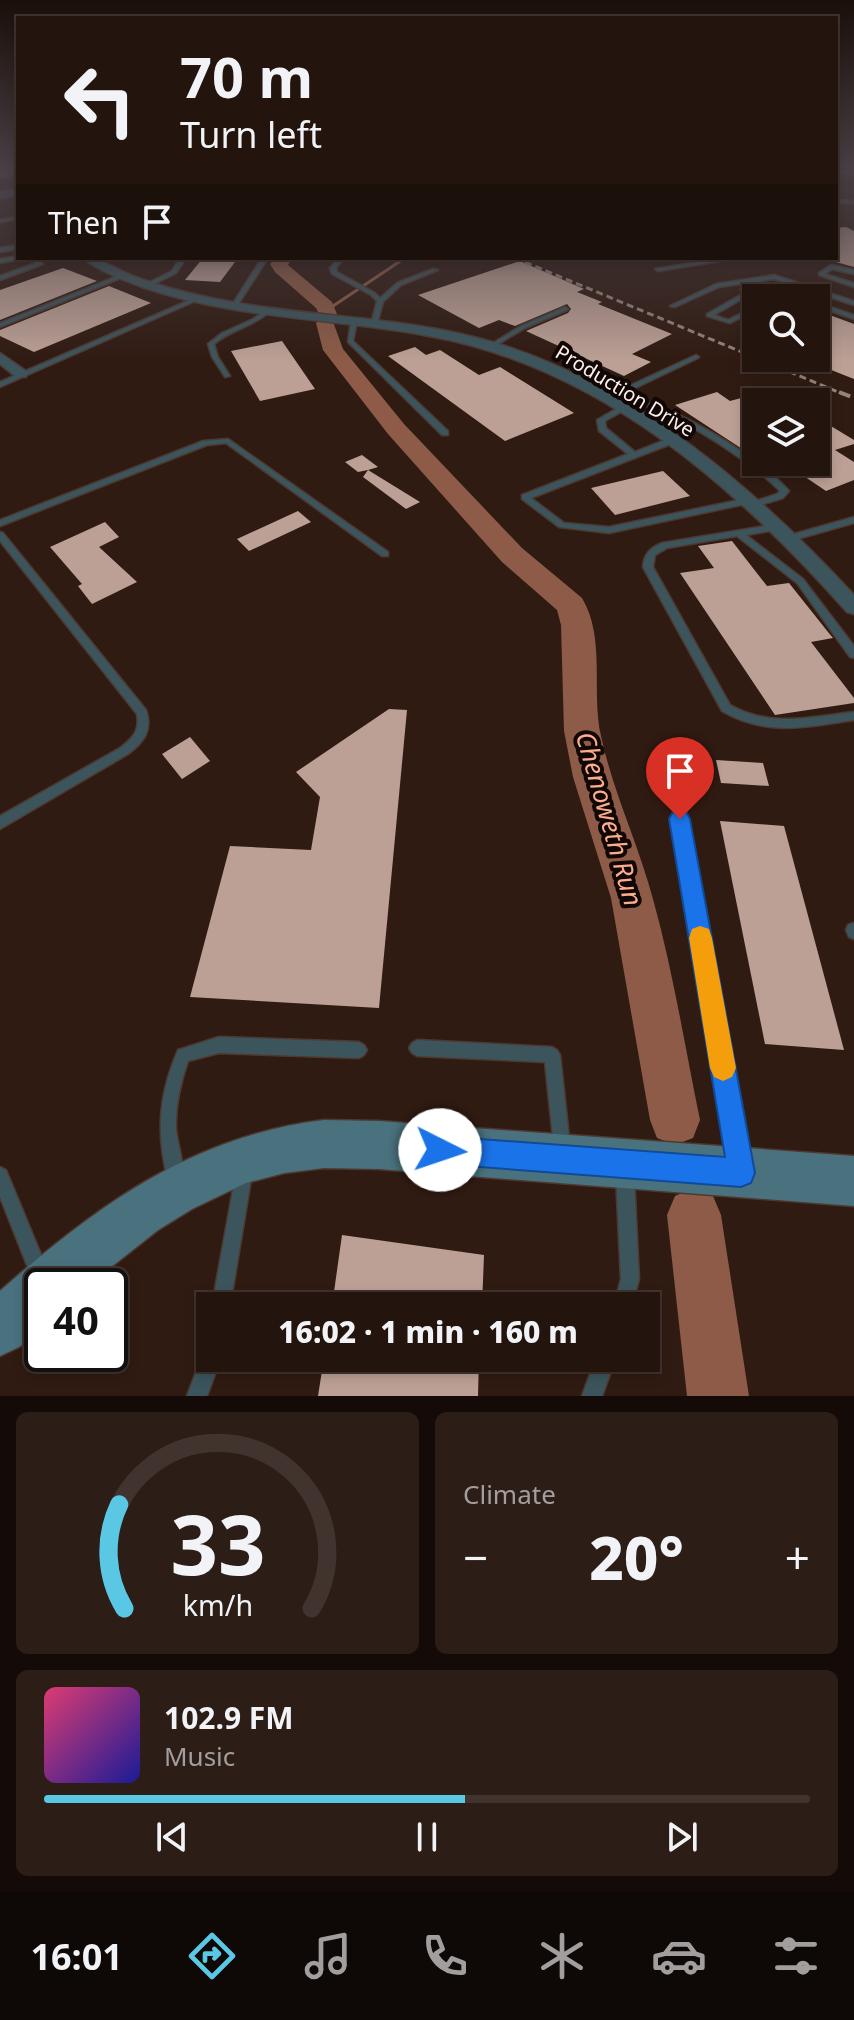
<!DOCTYPE html>
<html lang="en">
<head>
<meta charset="utf-8">
<style>
  :root { --surface:#24140e; --page:#2c1d17; --text:#f1f3f6; --muted:#a39e9e; --line:#41332e; --accent:#5ac8e5 }
  body { margin:0; font-family:"Noto Sans",sans-serif; background:var(--page); color:var(--text); height:100vh; display:flex; flex-direction:column; font-size:30px; white-space:nowrap }
  * { box-sizing:border-box; margin:0 }
  p { font-size:26px; color:var(--muted) }
  .icon { flex:none; width:44px; height:44px; fill:none; stroke:currentColor; stroke-width:2; stroke-linecap:round; stroke-linejoin:round }
  .map { position:relative; height:1396px; overflow:hidden }
  .details { display:flex; flex-direction:column; gap:16px; padding:16px; background:#140b08; flex:1 }
  .details>* { flex:none }
  .top-card { position:absolute; left:16px; top:16px; width:822px; height:244px; border-radius:0px; box-shadow:0 4px 12px #0003,0 0 0 2px var(--line); background:#24140e; color:var(--text); overflow:hidden }
  .buttons { position:absolute; left:742px; top:284px; display:grid; gap:16px }
  .buttons a { display:grid; place-items:center; width:88px; height:88px; border-radius:0px; background:var(--surface); box-shadow:0 4px 12px #0003,0 0 0 2px var(--line); font-size:40px }
  .speed { position:absolute; left:24px; top:1268px; display:flex; gap:16px; font-size:40px; font-weight:700; text-align:center }
  .speed>* { display:grid; place-content:center; width:104px; height:104px; border-radius:50%; background:var(--surface); box-shadow:0 4px 12px #0003,0 0 0 2px var(--line); line-height:1 }
  .speed .limit { border:4px solid #111; border-radius:12px; background:#fff; color:#111 }
  .pin { position:absolute; display:grid; place-items:center; width:68px; height:68px; color:#fff; margin:-82px -34px; border-radius:50% 50% 50% 0; rotate:-45deg; box-shadow:0 0 8px #0007 }
  .pin .icon { rotate:45deg }
  .me { position:absolute; width:88px; margin:-44px; rotate:94deg; stroke-linejoin:round; filter:drop-shadow(0 0 6px #0008) }
  .turn { display:flex; align-items:center; gap:28px; height:168px; padding:0 32px; font-size:36px }
  .turn .icon { width:104px; height:104px; stroke-width:2.5 }
  .turn b { display:block; font-size:56px; line-height:68px }
  .then { display:flex; align-items:center; height:76px; padding:0 32px; background:#0003; gap:16px; font-size:30px }
  .big { font-size:60px; font-weight:800; line-height:1.1 }
  .details .tile { flex:1; display:flex; flex-direction:column; justify-content:center; gap:12px; min-width:0; padding:0 28px; border-radius:12px; background:var(--page) }
  .details .dial { align-items:center; gap:0 }
  .dial svg { height:208px; overflow:visible; fill:none; stroke:var(--line); stroke-width:7; stroke-linecap:round; text-anchor:middle }
  .dial text { fill:var(--text); stroke:none }
  .song { display:flex; align-items:center; gap:24px }
  .cover { width:96px; height:96px; border-radius:12px; background:linear-gradient(135deg,hsl(340 70% 55%),hsl(240 70% 35%)) }
  .played { height:8px; border-radius:4px; background:linear-gradient(90deg,var(--accent) 55%,var(--line) 55%) }
  .keys { display:flex; justify-content:space-around; direction:ltr }
  .heat { display:flex; justify-content:space-between; align-items:center; font-size:44px; direction:ltr }
  .details .tiles { flex:1; display:grid; gap:16px; grid-template-columns:1fr 1fr }
  .tile:last-child { grid-column:span 2 }
  .trip { position:absolute; left:196px; top:1292px; width:464px; height:80px; border-radius:0px; background:var(--surface); box-shadow:0 4px 12px #0003,0 0 0 2px var(--line); font-weight:800; line-height:80px; text-align:center }
  .tabs { display:flex; height:128px; justify-content:space-around; align-items:center; background:#0e0806; color:var(--muted) }
  .tabs .icon { width:56px; height:56px }
  .tabs .current { color:var(--accent) }
  .tabs b { font-size:36px; color:var(--text) }
  .map>svg:first-child { display:block }
</style>
</head>
<body>
<div class="map">
<svg width="854" height="1396" viewBox="0 0 854 1396">
  <rect width="100%" height="100%" fill="#301b12"/>
  <g fill="none" stroke-linecap="round" stroke-linejoin="round">
    <polyline stroke="#8d5b47" stroke-width="3" points="327,310 405,258"/>
    <g fill="#8d5b47" fill-rule="evenodd">
      <path d="M275 258H292L288 265 332 302 337 314 332 319 343 349 404 424 522 548 582 598C606 638 591 692 601 736 613 792 638 843 653 899 673 971 685 1047 700 1120L693 1138 675 1145 657 1138 650 1120 611 898 573 777 564 731 561 625 557 610 502 562 388 434 323 350 316 323 321 318 316 308 275 272 270 264Z"/>
      <polygon points="694,1188 713,1196 721,1215 749,1396 687,1396 667,1215 675,1196"/>
    </g>
  </g>
  <g fill="#bca095">
    <polygon points="846,227 854,231 854,267 836,262 836,228"/>
    <polygon points="203,258 238,258 220,282 185,280"/>
    <polygon points="520,261 584,289 577,292 602,302 598,304 672,334 632,354 651,362 624,376 526,331 568,313 571,309 567,304 515,326 499,320 479,328 418,295"/>
    <polygon points="63,268 97,281 0,320 0,290"/>
    <polygon points="109,286 151,303 34,352 0,336 0,330"/>
    <polygon points="816,310 854,324 854,379 816,364"/>
    <polygon points="282,341 315,389 260,401 231,351"/>
    <polygon points="415,347 426,355 440,350 479,375 500,367 574,413 505,441 388,356"/>
    <polygon points="717,392 730,401 756,394 756,458 675,405"/>
    <polygon points="816,417 854,440 854,444 835,450 854,462 854,480 826,491 783,462 816,462"/>
    <polygon points="362,455 378,467 368,470 420,502 406,509 363,477 368,470 358,472 345,462"/>
    <polygon points="663,471 690,496 615,515 591,488"/>
    <polygon points="298,511 311,522 249,551 237,539"/>
    <polygon points="105,522 119,537 99,547 137,582 92,604 78,586 82,584 50,547"/>
    <polygon points="732,541 767,586 789,583 828,632 833,638 811,642 854,698 854,703 775,715 680,573 714,568 698,546"/>
    <polygon points="389,709 407,710 379,1008 190,997 230,846 311,850 320,797 296,772"/>
    <polygon points="190,737 210,761 182,779 162,754"/>
    <polygon points="716,760 763,763 769,786 721,783"/>
    <polygon points="720,821 784,826 844,1050 765,1044"/>
    <polygon points="342,1235 484,1255 482,1306 332,1306"/>
    <polygon points="324,1358 479,1358 478,1396 318,1396"/>
  </g>
  <g fill="none" stroke-linecap="round" stroke-linejoin="round">
    <g stroke="#4d3931" stroke-width="3">
      <g id="lane">
        <polygon points="836,170 854,171 854,173 836,172"/>
        <polygon points="836,200 854,201 854,203 836,202"/>
        <polygon points="18,217 18,219 0,222 0,220"/>
        <polygon points="18,245 18,249 0,252 0,248"/>
        <polygon points="18,256 20,259 0,263 0,259"/>
        <polygon points="31,258 37,258 43,264 0,280 0,276 36,263"/>
        <polygon points="180,258 186,258 176,273 152,285 148,285 148,283 172,271"/>
        <polygon points="262,258 268,258 237,306 233,306 232,305"/>
        <polygon points="338,258 344,258 336,268 337,272 375,293 380,298 397,283 433,269 438,270 401,285 383,302 377,324 374,326 371,324 377,301 371,295 332,274 330,268"/>
        <polygon points="724,258 739,258 658,271 655,269"/>
        <polygon points="831,265 854,270 854,274 832,269 825,274 854,283 854,287 819,275 819,273"/>
        <polygon points="123,274 128,275 0,327 0,323"/>
        <polygon points="774,275 854,301 854,305 774,279 760,281 802,298 794,298 754,282 719,287 675,307 670,306 716,284"/>
        <polygon points="741,289 745,289 766,298 758,298 749,295 714,315 728,320 756,306 756,310 730,323 707,316 707,314 744,293 741,291"/>
        <polygon points="197,297 202,298 0,387 0,382"/>
        <polygon points="816,302 854,315 854,319 816,306"/>
        <polygon points="565,307 568,309 567,310 525,328 493,347 488,346 521,326"/>
        <path d="M269 308 272 310C255 326 232 329 214 344L218 357 230 376 225 377 212 357 208 344 222 333 253 319Z"/>
        <polygon points="354,319 357,321 353,341 448,431 448,435 442,435 348,342 351,321"/>
        <polygon points="696,355 699,357 698,358 608,401 601,399"/>
        <path d="M641 401C683 411 760 458 789 491L783 498 754 507 751 506 750 503 609 533 559 527 522 499V495L628 454 599 431 597 420 623 405ZM641 405C681 415 751 462 780 491L777 494 753 502 749 498 609 527 564 523 531 498 676 442V438H670L635 452 606 428 605 421 628 408Z"/>
        <polygon points="228,439 388,552 388,556 382,556 226,443 207,445 0,526 0,520 203,441"/>
        <polygon points="854,517 854,523 790,541 786,538 787,536"/>
        <path d="M778 524 781 525V529L746 535 803 579 854 646V658L850 657 797 583 737 536 667 548 655 555 653 567 730 705C771 728 810 717 854 712V720C806 727 767 737 722 711L643 567C644 554 650 548 662 543Z"/>
        <path d="M0 532 3 533 146 710C153 730 144 742 128 754L0 829V816L120 748C133 738 140 731 137 714L0 541Z"/>
        <polygon points="680,813 684,815 686,819 747,1160 745,1166 739,1168 733,1166 731,1160 674,819 676,815"/>
        <polygon points="853,923 854,924 854,939 849,937 846,930 848,925"/>
        <path d="M219 1037 359 1042 364 1045 367 1050 364 1055 359 1058 219 1053 188 1061C180 1084 175 1106 176 1130 178 1146 187 1174 182 1187L176 1190 170 1187C166 1177 165 1166 163 1156 157 1117 163 1085 178 1050Z"/>
        <polygon points="417,1040 552,1047 557,1050 560,1055 570,1147 568,1153 562,1155 556,1153 554,1147 545,1062 417,1056 412,1053 409,1048 412,1043"/>
        <polygon points="244,1165 250,1167 252,1173 230,1306 212,1306 236,1173 238,1167"/>
        <polygon points="0,1167 6,1170 54,1286 42,1286 42,1294 38,1293 0,1197"/>
        <polygon points="625,1167 631,1170 634,1176 639,1279 632,1306 614,1306 621,1279 616,1176 619,1170"/>
        <polygon points="210,1349 210,1358 221,1358 207,1396 187,1396 204,1351"/>
        <polygon points="596,1358 616,1358 602,1396 582,1396"/>
      </g>
    </g>
    <g stroke="#4d3931" stroke-width="3">
      <g id="street">
        <polygon points="18,189 18,195 0,198 0,192"/>
        <path d="M83 258C102 258 115 269 133 276 165 288 198 296 232 302 320 318 411 317 496 343 638 387 755 488 854 595V614L847 612C735 486 600 367 429 336 333 318 235 319 142 287 123 280 99 271 83 258Z"/>
        <polygon points="0,353 26,371 26,377 16,377 0,364"/>
      </g>
    </g>
    <g stroke="#4d3931" stroke-width="3">
      <g id="secondary">
        <polygon points="18,167 18,175 0,178 0,170"/>
        <path d="M324 1120 379 1121 854 1156V1206L379 1169 324 1168 284 1173 246 1183 192 1209 158 1230 87 1286H42V1327L19 1347 0 1356V1291C96 1206 192 1136 324 1120Z"/>
      </g>
    </g>
    <use href="#lane" fill="#3c555d" fill-rule="evenodd"/>
    <use href="#street" fill="#3c555d" fill-rule="evenodd"/>
    <use href="#secondary" fill="#49727e" fill-rule="evenodd"/>
    <polyline stroke="#94837c" stroke-width="3" stroke-dasharray="7 4" stroke-linecap="butt" points="515,258 843,394"/>
    <polyline stroke="#94837c" stroke-width="4" stroke-dasharray="12 6" stroke-linecap="butt" points="839,392 854,398"/>
  </g>
  <linearGradient id="sky" x2="0" y2="1"><stop stop-color="#1a0f0a"/><stop offset="0.46" stop-color="#483f44"/><stop offset="1" stop-color="#483f44" stop-opacity="0"/></linearGradient>
  <rect width="854" height="362" fill="url(#sky)"/>
  <polygon fill="#1a73e8" stroke="#114b97" stroke-width="2" points="680,810 687,813 690,819 755,1173 751,1183 741,1187 440,1164 431,1160 427,1150 431,1140 440,1136 725,1157 669,819 672,813"/>
  <polygon fill="#f59e0b" points="700,926 709,929 712,938 736,1068 732,1077 723,1081 714,1077 710,1068 689,938 692,929"/>
  <g text-anchor="middle" stroke-width="8" stroke-linejoin="round" paint-order="stroke">
    <g font-size="20" fill="#fef1ec" stroke="#110805">
      <text transform="translate(625 391) rotate(31)" y="7">Production Drive</text>
    </g>
    <g font-size="26" font-style="italic" fill="#fcad8d" stroke="#110805">
      <text transform="translate(609 819) rotate(74)" y="9">Chenoweth Run</text>
    </g>
  </g>
</svg>
<div class="buttons">
<a><svg class="icon" aria-label="search" viewBox="0 0 24 24"><circle cx="10" cy="10" r="6"/><path d="M15 15l6 6"/></svg></a>
<a><svg class="icon" aria-label="layers" viewBox="0 0 24 24"><path d="M12 4l9 5-9 5-9-5zM3 14l9 5 9-5"/></svg></a>
</div>
<div class="speed"><div class="limit">40</div></div>
<div class="pin" style="left:680px;top:819px;background:#d93025"><svg class="icon" aria-label="arrive" viewBox="0 0 24 24"><path d="M6 21V4h12l-3 4 3 4H6"/></svg></div>
<svg class="me" style="left:440px;top:1150px" viewBox="-20 -20 40 40"><circle r="19" fill="#fff"/><path d="M0-13L10 11 0 6-10 11z" fill="#1a73e8"/></svg>
<div class="trip">16:02 · 1 min · 160 m</div>
<div class="top-card">
<div class="turn"><svg class="icon" aria-label="left" viewBox="0 0 24 24"><path d="M17 20v-9H6M10 6l-5 5 5 5"/></svg><div><b>70 m</b>Turn left</div></div>
<div class="then">Then<svg class="icon" aria-label="arrive" viewBox="0 0 24 24"><path d="M6 21V4h12l-3 4 3 4H6"/></svg></div>
</div>
</div>
<section class="details">
<div class="tiles">
<div class="tile dial"><svg viewBox="0 0 100 80">
<path d="M14 69A42 42 0 1 1 86 69"/>
<path d="M14 69A42 42 0 0 1 12 29" stroke="#5ac8e5"/>
<text x="50" y="56" font-size="32" font-weight="700">33</text>
<text x="50" y="72" font-size="11">km/h</text>
</svg></div>
<div class="tile"><p>Climate</p>
<div class="heat"><a>−</a><b class="big">20°</b><a>+</a></div>
</div>
<div class="tile">
<div class="song"><i class="cover"></i><div><b>102.9 FM</b><p>Music</p></div></div>
<div class="played"></div>
<div class="keys"><svg class="icon" aria-label="previous" viewBox="0 0 24 24"><path d="M18 5L8 12l10 7zM5 5v14"/></svg><svg class="icon" aria-label="pause" viewBox="0 0 24 24"><path d="M8 5v14M16 5v14"/></svg><svg class="icon" aria-label="next" viewBox="0 0 24 24"><path d="M6 5l10 7-10 7zM19 5v14"/></svg></div>
</div>
</div>
</section>
<nav class="tabs">
<b>16:01</b>
<svg class="icon current" aria-label="directions" viewBox="0 0 24 24"><path d="M12 3l9 9-9 9-9-9zM9 14v-3h6M13 9l2 2-2 2"/></svg>
<svg class="icon" aria-label="music" viewBox="0 0 24 24"><path d="M9 18V5l10-2v13"/><circle cx="6" cy="18" r="3"/><circle cx="16" cy="16" r="3"/></svg>
<svg class="icon" aria-label="phone" viewBox="0 0 24 24"><path d="M5 4h4l2 5-3 2q2 4 5 5l2-3 5 2v4C11 20 4 13 5 4z"/></svg>
<svg class="icon" aria-label="climate" viewBox="0 0 24 24"><path d="M12 3v18M4 7l16 10M4 17L20 7"/></svg>
<svg class="icon" aria-label="car" viewBox="0 0 24 24"><path d="M5 17H2v-5l4-1 3-4h7l3 4 3 1v5h-3M9 17h6M6 11h13"/><circle cx="7" cy="17" r="2"/><circle cx="17" cy="17" r="2"/></svg>
<svg class="icon" aria-label="filters" viewBox="0 0 24 24"><path d="M4 7h16M4 17h16"/><circle cx="9" cy="7" r="2"/><circle cx="15" cy="17" r="2"/></svg>
</nav>
</body>
</html>
